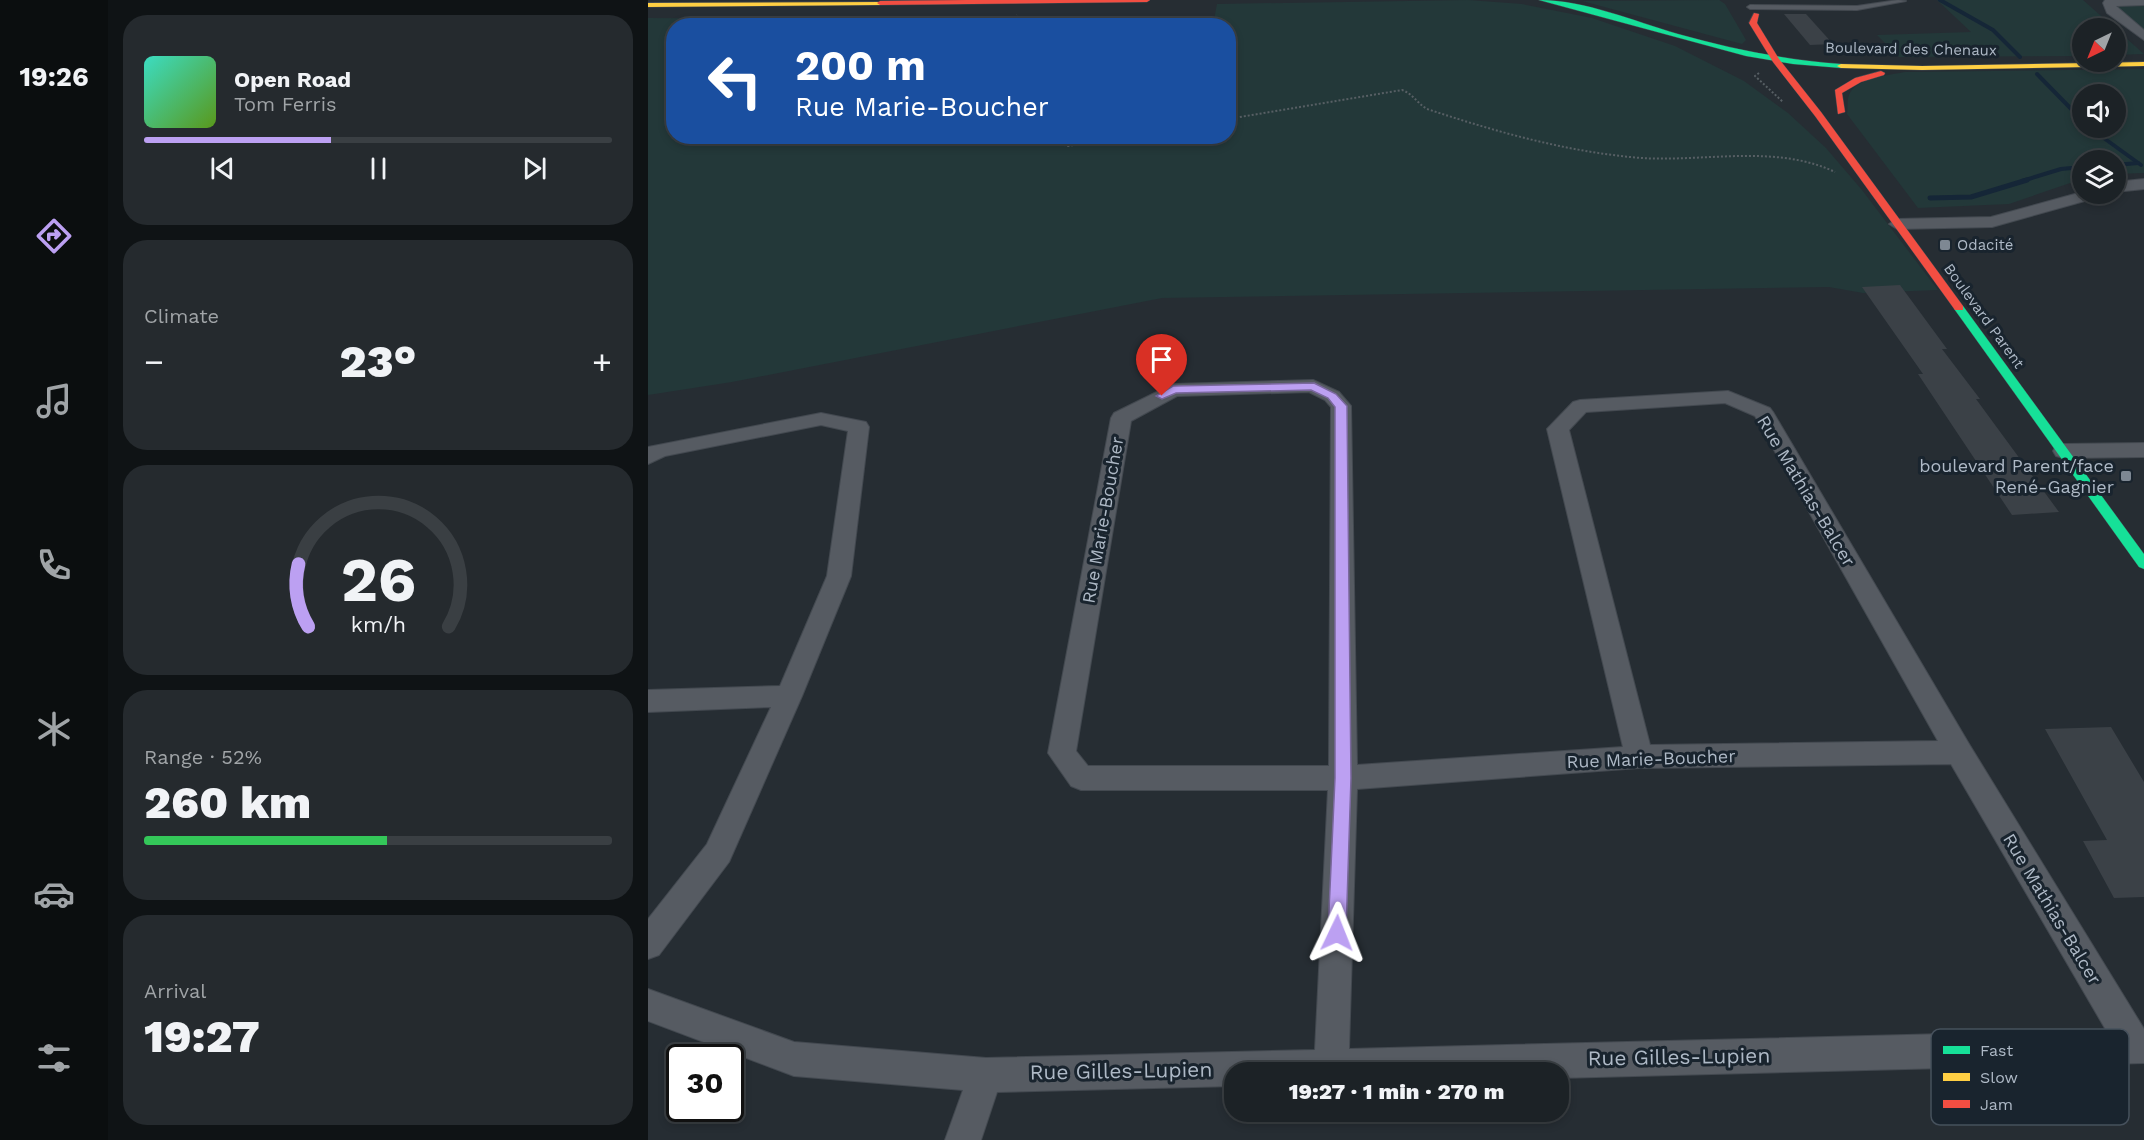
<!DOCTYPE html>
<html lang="en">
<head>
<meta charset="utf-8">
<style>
  :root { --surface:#1c2226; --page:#252a2e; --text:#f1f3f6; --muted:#a0a4a7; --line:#3a3f43; --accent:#bca0f2 }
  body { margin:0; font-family:"Work Sans",sans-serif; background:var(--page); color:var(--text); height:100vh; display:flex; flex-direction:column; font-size:22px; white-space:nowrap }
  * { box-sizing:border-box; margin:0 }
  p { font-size:20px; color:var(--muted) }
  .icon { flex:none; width:33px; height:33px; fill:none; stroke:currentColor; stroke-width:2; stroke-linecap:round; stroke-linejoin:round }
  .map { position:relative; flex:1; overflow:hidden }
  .side { display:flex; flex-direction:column; gap:15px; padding:15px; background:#0f1315; width:540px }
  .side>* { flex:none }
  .guide { position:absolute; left:18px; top:18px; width:570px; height:126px; border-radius:24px; box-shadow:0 3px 9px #0003,0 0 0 2px var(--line); background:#1a4fa0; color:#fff; overflow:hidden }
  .needle { width:39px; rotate:223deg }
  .buttons { position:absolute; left:1424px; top:18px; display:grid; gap:12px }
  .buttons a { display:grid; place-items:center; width:54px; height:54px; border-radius:50%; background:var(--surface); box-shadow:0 3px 9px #0003,0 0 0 2px var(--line); font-size:30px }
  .speed { position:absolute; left:18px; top:1044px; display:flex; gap:12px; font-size:30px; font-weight:700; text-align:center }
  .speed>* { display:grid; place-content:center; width:78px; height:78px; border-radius:50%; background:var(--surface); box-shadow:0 3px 9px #0003,0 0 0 2px var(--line); line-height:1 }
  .speed .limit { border:3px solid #111; border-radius:9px; background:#fff; color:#111 }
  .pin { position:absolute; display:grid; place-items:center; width:51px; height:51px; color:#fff; margin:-62px -26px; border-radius:50% 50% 50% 0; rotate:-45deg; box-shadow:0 0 6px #0007 }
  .pin .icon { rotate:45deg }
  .me { position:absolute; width:66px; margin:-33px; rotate:2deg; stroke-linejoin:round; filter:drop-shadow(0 0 4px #0008) }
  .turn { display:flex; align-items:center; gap:21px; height:126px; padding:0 30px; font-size:27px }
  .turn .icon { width:78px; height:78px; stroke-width:2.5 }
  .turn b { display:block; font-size:42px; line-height:51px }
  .big { font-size:45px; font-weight:800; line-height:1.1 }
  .side .widget { flex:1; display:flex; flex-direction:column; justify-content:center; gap:9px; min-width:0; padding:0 21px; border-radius:24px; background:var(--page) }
  .side .dial { align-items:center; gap:0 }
  .dial svg { height:156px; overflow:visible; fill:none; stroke:var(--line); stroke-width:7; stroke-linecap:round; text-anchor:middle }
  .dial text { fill:var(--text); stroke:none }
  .song { display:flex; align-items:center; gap:18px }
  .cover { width:72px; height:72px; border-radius:9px; background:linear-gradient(135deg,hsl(170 70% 55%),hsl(90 70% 35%)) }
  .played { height:6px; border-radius:3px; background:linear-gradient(90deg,var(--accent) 40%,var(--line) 40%) }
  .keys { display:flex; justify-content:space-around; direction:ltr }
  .heat { display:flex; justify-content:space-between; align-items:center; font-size:33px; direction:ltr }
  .charge { height:9px; border-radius:4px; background:linear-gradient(90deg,#34c759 52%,var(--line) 0) }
  .trip { position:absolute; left:576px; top:1062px; width:345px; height:60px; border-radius:24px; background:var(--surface); box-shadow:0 3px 9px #0003,0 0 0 2px var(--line); font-weight:800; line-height:60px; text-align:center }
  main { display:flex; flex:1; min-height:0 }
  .tab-bar { display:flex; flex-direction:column; width:108px; justify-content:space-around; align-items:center; background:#0b0e0f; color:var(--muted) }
  .tab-bar .icon { width:42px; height:42px }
  .tab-bar .on { color:var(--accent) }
  .tab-bar b { font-size:27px; color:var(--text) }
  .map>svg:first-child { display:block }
</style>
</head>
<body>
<main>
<nav class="tab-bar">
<b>19:26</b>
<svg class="icon on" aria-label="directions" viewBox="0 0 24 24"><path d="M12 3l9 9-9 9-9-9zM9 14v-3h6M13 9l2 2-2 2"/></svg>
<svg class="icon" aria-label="music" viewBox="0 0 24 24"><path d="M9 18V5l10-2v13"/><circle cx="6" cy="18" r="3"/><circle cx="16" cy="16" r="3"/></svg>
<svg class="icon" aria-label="phone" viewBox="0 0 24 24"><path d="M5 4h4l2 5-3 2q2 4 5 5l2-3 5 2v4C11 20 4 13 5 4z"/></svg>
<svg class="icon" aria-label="climate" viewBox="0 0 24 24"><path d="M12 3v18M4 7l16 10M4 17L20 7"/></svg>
<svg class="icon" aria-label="car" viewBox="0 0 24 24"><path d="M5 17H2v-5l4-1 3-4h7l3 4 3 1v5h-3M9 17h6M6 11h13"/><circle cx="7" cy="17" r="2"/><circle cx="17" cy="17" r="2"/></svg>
<svg class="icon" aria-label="filters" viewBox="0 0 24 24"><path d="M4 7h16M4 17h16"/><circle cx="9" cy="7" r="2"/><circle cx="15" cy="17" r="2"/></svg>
</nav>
<section class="side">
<div class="widget">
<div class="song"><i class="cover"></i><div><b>Open Road</b><p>Tom Ferris</p></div></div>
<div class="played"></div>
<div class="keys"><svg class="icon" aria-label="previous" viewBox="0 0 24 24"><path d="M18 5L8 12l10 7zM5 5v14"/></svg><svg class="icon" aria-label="pause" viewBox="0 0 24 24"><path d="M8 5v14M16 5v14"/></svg><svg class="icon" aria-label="next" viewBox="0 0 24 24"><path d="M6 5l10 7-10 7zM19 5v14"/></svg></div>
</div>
<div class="widget"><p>Climate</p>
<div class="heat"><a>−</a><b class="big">23°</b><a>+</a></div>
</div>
<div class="widget dial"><svg viewBox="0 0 100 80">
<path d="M14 69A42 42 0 1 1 86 69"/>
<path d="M14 69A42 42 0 0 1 9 37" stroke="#bca0f2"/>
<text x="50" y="56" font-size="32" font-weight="700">26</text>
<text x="50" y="72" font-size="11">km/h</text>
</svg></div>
<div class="widget"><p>Range · 52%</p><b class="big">260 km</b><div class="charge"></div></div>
<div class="widget"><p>Arrival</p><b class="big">19:27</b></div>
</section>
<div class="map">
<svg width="1496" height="1140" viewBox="0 0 1496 1140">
  <rect width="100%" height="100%" fill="#262d33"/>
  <g fill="#233839" fill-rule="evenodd">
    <polygon points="820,0 874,4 944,18 1027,46 1096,81 1140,113 1178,148 1214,190 1290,290 1215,293 1181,287 514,298 84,382 0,395 0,18 171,19 165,26 26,26 26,136 580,136 580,26 565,25 569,4"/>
    <polygon points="1071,0 1077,4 1098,40 1094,44 934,1"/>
    <polygon points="1289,0 1435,0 1496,54 1467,55 1467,28 1434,28 1434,56 1251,57 1229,35 1323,32"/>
    <polygon points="1468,5 1496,5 1496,31 1473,13"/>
    <path d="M1496 69V173L1467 174V160H1434V179L1361 204 1270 208 1199 114C1200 108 1199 100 1201 95 1207 78 1242 75 1257 72ZM1434 94H1467V128H1434Z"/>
  </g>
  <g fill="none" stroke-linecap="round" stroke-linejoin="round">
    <g stroke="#152637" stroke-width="4">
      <polyline points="1292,0 1345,30 1372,57"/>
      <polyline points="1389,74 1434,120"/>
      <polyline points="1442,128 1493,165"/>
      <polyline points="1467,165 1490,163"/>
      <polyline points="1374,181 1413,169 1434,167"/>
    </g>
    <polyline stroke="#152637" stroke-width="5" points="1282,198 1323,197 1379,180"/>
  </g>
  <g fill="#3b4147">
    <polygon points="1136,14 1158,14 1185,44 1162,45"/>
    <polygon points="1252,285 1299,349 1294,349 1332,399 1328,399 1411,512 1364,515 1270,374 1275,374 1214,287"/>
    <polygon points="1463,727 1496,782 1496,897 1466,898 1435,841 1459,840 1397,729"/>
  </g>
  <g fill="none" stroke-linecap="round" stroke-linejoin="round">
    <g stroke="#434950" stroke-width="2">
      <polygon id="lane" points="1250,0 1258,1 1209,10 1102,9 1099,7 1102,5 1209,6"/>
    </g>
    <g stroke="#434950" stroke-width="2">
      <g id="street">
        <polygon points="1457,0 1496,0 1496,5 1468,6 1496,30 1496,40 1459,13 1455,3"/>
        <polygon points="1496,179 1496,189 1467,192 1467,182"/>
        <polygon points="1434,192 1453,194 1451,197 1344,227 1249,229 1241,224 1249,219 1343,217"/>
        <path d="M665 380 691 392 703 406 709 765 975 747 899 429 925 402 932 400 1080 391 1122 408 1125 412 1321 744 1496 1029V1063L910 1078V1072H586V1086L349 1092 333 1140H297L315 1090 146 1076 0 1021V989L146 1042 338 1058 667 1050 680 790H433L423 786 400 753 463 418 466 413 525 384ZM661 392 677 400 683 407 681 766H440L428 751 483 421 529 396ZM1077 403 1107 416 1290 741 1002 745 921 430 938 412ZM1303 764 1458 1030 701 1049 709 789 991 768Z"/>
        <polygon points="173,413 218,422 221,427 203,576 154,696 81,862 11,955 0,959 0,919 59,844 123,707 0,712 0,690 132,686 179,576 200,431 173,425 17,456 0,464 0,447"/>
        <polygon points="1496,443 1496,457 1416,458 1408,456 1405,451 1408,446 1416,444"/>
      </g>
    </g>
    <g stroke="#434950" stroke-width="1">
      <g id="fast">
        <path d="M891 0C937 0 985 21 1030 34 1084 49 1137 60 1193 64L1197 66 1193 68 1145 64 1098 56Z"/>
        <polygon points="1311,305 1315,306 1496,554 1496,569 1491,567 1307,310 1306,308"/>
      </g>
    </g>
    <g stroke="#434950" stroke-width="1">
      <g id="slow">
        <polygon points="234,2 232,5 0,7 0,3"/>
        <polygon points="1496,62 1496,66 1274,70 1193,68 1189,66 1193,64 1274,66"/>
      </g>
    </g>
    <g stroke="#434950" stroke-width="1">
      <g id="jam">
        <polygon points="318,0 502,0 499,2 232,5 229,3 232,1"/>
        <polygon points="1106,13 1111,14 1109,23 1131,59 1173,112 1315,306 1315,310 1307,310 1167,116 1125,62 1101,23"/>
        <polygon points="1233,71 1237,73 1236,75 1213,82 1194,93 1197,112 1190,114 1187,90 1207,78"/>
      </g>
    </g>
    <g stroke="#575f64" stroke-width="2" stroke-dasharray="2 2" stroke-linecap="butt">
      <polyline points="364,26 369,15"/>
      <polyline points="1111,73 1107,76 1135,102"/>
      <path d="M580 119 754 90C765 94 769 103 779 109 849 132 919 152 993 158 1057 162 1128 144 1187 172"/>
      <polyline points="405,136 406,142 420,146 479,136"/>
    </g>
    <use href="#lane" fill="#565b62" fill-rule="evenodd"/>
    <use href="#street" fill="#565b62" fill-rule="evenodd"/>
    <use href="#fast" fill="#16e098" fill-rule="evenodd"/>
    <use href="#slow" fill="#ffcf43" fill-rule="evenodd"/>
    <use href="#jam" fill="#f24e42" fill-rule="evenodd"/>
  </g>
  <polygon fill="#bca0f2" stroke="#7a689d" stroke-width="1.5" points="666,383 688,394 699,406 703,778 698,933 695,939 689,941 683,939 680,933 687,778 687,407 680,398 663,390 528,393 514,399 508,396 525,386"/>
  <g fill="#7e8893" stroke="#19242e" stroke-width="2">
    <rect x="1291" y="239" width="12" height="12" rx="3"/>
    <rect x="1472" y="470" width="12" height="12" rx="3"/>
  </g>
  <g text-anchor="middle" stroke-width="6" stroke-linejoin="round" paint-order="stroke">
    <g font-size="15" fill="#aeb9c6" stroke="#19242e">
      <text transform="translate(1263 49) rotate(1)" y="5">Boulevard des Chenaux</text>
      <text transform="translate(1336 316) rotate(54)" y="5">Boulevard Parent</text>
    </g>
    <g font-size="15" fill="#aeb9c6" stroke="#19242e" text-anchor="start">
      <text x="1309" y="250">Odacité</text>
    </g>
    <g font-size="18" fill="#aeb9c6" stroke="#19242e" text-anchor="end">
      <text x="1466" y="472">boulevard Parent/face<tspan x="1466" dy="21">René-Gagnier</tspan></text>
    </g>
    <g font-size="18" fill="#aeb9c6" stroke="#19242e">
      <text transform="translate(1158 491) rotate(59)" y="6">Rue Mathias-Balcer</text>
      <text transform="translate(455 520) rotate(-80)" y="6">Rue Marie-Boucher</text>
      <text transform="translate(1003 759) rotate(-2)" y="6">Rue Marie-Boucher</text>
      <text transform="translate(1404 909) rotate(59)" y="6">Rue Mathias-Balcer</text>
    </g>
    <g font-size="21" fill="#aeb9c6" stroke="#19242e">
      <text transform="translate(1031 1057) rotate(-1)" y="7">Rue Gilles-Lupien</text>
      <text transform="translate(473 1071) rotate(-1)" y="7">Rue Gilles-Lupien</text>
    </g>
  </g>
  <rect x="1283" y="1029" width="198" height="96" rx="9" fill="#19242e" stroke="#46515c" stroke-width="1.5"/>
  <rect x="1295" y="1046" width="27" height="8" fill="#16e098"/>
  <rect x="1295" y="1073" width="27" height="8" fill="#ffcf43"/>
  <rect x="1295" y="1100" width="27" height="8" fill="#f24e42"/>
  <g font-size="16" fill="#aeb9c6">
    <text x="1332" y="1056">Fast</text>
    <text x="1332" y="1083">Slow</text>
    <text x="1332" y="1110">Jam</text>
  </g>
</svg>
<div class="buttons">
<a><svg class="needle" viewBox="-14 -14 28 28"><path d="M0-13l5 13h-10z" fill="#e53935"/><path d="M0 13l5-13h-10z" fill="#a0a4a7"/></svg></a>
<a><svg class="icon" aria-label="sound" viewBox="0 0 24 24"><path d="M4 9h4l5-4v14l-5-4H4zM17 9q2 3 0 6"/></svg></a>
<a><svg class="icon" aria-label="layers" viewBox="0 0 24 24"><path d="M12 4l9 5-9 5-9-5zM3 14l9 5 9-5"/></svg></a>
</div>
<div class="speed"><div class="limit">30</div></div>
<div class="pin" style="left:514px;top:396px;background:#d93025"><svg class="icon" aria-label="arrive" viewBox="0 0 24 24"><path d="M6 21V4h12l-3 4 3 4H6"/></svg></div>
<svg class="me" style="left:689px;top:933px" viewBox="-20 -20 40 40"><path d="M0-17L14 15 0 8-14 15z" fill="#bca0f2" stroke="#fff" stroke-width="4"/></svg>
<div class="trip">19:27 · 1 min · 270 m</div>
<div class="guide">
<div class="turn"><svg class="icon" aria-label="left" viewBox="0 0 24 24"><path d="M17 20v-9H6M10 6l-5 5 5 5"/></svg><div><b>200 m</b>Rue Marie-Boucher</div></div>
</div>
</div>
</main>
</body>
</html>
